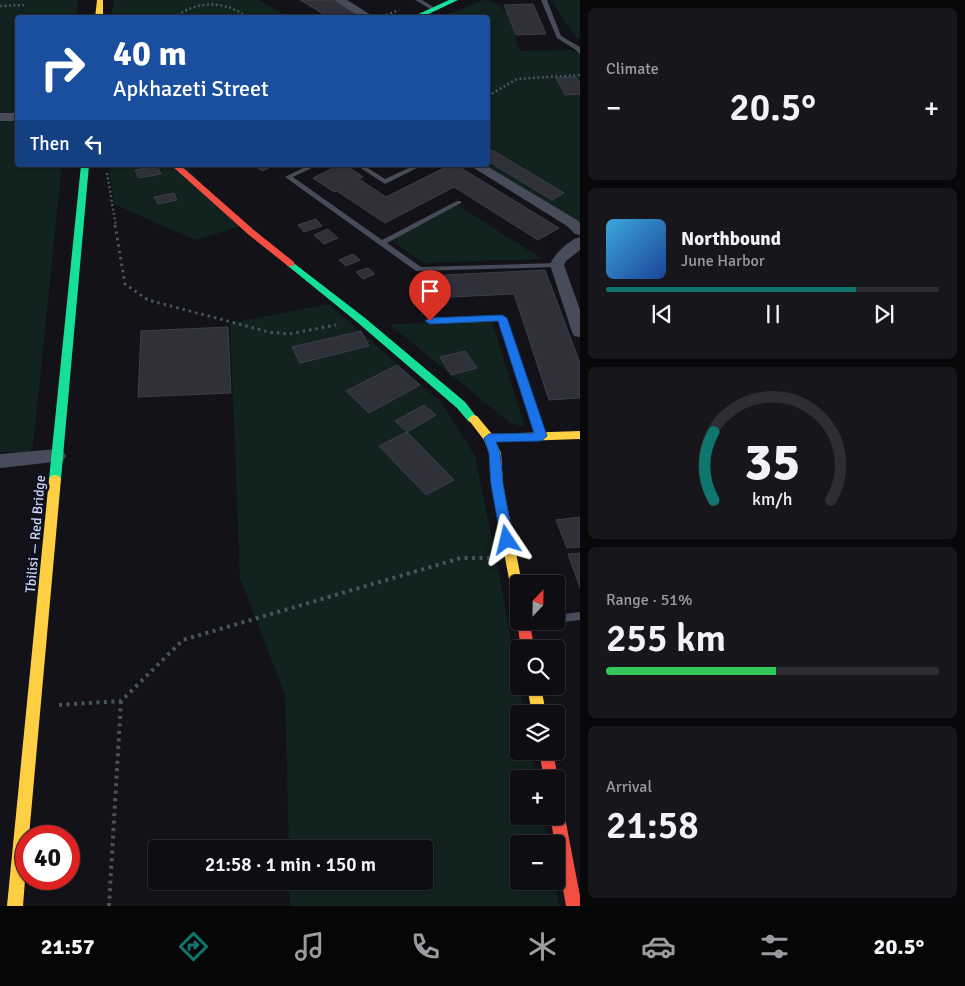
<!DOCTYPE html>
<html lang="en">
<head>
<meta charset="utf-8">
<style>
  :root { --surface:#0e0e12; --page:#17171b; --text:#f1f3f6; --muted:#9b9c9f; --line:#2e2e32; --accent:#0f766e }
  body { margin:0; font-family:Signika,sans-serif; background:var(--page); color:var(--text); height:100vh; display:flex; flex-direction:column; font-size:19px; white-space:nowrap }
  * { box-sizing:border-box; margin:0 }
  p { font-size:16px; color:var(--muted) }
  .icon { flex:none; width:28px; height:28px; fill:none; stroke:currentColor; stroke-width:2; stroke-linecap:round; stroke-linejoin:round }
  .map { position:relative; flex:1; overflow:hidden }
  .panel { display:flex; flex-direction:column; gap:8px; padding:8px; background:#08080a; width:385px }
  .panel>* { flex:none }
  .hud { position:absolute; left:15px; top:15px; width:475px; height:152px; border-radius:5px; box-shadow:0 1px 4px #0004,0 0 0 1px var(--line); background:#1a4fa0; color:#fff; overflow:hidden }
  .needle { width:32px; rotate:22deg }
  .buttons { position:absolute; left:510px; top:575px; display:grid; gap:10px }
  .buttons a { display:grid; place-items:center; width:55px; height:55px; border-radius:5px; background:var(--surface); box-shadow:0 1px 4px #0004,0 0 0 1px var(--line); font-size:25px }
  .speed { position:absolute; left:15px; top:825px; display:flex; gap:10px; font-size:25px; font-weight:700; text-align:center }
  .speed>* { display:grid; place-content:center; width:65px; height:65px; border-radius:50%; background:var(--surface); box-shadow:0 1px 4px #0004,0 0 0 1px var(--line); line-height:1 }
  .speed .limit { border:8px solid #d22; background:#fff; color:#111 }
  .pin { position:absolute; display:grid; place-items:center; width:42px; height:42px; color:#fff; margin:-51px -21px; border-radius:50% 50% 50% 0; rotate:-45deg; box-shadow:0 0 5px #0007 }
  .pin .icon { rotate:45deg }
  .me { position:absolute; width:55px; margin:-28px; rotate:350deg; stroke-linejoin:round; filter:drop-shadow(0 0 4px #0008) }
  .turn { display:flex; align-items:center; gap:18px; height:105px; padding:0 15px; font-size:22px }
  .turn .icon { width:65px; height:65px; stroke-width:2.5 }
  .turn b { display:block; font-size:35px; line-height:42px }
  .then { display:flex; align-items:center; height:48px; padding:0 15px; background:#0003; gap:10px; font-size:19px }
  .big { font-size:38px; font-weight:600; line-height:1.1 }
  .panel .widget { flex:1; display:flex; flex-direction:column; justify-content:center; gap:8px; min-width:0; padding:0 18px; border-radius:8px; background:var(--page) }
  .panel .dial { align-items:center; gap:0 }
  .dial svg { height:130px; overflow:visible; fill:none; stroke:var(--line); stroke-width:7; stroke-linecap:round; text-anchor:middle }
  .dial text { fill:var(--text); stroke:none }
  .song { display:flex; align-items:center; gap:15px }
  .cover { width:60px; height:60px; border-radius:8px; background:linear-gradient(135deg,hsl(200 70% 55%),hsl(220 70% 35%)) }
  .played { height:5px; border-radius:2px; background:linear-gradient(90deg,var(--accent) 75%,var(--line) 75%) }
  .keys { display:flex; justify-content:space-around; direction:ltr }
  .heat { display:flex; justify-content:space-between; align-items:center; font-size:28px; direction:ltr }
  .charge { height:8px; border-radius:4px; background:linear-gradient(90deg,#34c759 51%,var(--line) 0) }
  .trip { position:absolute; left:148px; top:840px; width:285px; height:50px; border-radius:5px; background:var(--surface); box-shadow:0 1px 4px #0004,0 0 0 1px var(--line); font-weight:600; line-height:50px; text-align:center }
  .tab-bar { display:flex; height:80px; justify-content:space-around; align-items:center; background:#060607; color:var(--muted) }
  .tab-bar .icon { width:35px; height:35px }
  .tab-bar .selected { color:var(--accent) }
  .tab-bar b { font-size:22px; color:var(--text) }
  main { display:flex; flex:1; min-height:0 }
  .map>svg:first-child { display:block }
</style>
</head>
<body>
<main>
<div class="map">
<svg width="580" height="906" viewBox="0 0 580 906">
  <rect width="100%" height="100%" fill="#121218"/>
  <g fill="#12221e">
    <polygon points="0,0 78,0 77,17 18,18 18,165 62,165 33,446 29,452 0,452"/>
    <polygon points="114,0 259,0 289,17 111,17"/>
    <path d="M483 0C509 0 513 31 520 51L571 50 580 55V226L483 165H488V18L443 17Z"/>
    <polygon points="551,0 580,0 580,38 576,38"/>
    <polygon points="113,165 186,165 239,227 195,240 114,204 109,166"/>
    <polygon points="458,205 542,259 423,263 391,240"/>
    <polygon points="329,304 442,403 475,456 500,578 524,714 519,714 519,751 531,751 536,779 519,779 519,816 543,816 548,844 519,844 519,881 555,881 559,906 290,906 290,881 424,881 424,849 289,849 285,694 240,579 230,323"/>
    <polygon points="492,321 525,427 510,423 389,324"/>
  </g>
  <g fill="#30303b" stroke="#3c3e4b">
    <polygon points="300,0 332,0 357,14 348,18 330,18"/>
    <polygon points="533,4 546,34 516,35 504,5"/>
    <polygon points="576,77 580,83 580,94 565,95 556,78"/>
    <polygon points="492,150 564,193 552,200 488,161 488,152"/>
    <polygon points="254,165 275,165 262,171"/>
    <polygon points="339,165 346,165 363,177 359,179 386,197 450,165 456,165 559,228 538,240 454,187 385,223 337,191 334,192 313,178"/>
    <polygon points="157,166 161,174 139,178 135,170"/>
    <polygon points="174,193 177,200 158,204 154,197"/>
    <polygon points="316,219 322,226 304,232 298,225"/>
    <polygon points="328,229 338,238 324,244 314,235"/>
    <polygon points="353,254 360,260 346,266 339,260"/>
    <polygon points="368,268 375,274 363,279 356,272"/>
    <polygon points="545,270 580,363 580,398 549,400 514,294 430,298 425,276"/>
    <polygon points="228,327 231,393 138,397 141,331"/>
    <polygon points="361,331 369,346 300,363 292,347"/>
    <polygon points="465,351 477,368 451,375 440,357"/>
    <polygon points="397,365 420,385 369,413 346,391"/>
    <polygon points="424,405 436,415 407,432 395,421"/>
    <polygon points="407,432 454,480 426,495 379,446"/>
    <polygon points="580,517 580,547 567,548 556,520"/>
    <polygon points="580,553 580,588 568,554"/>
  </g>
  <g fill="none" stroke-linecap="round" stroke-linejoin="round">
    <g stroke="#48565a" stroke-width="2.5" stroke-dasharray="2 2.5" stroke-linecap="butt">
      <polyline points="0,6 24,5"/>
      <polyline points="386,15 399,10"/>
      <path d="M174 18C196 0 226 0 248 18"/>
      <polyline points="488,96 517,79 580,75"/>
      <polyline points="107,173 116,226"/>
    </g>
    <polyline stroke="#48565a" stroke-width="3" stroke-dasharray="2.5 4" stroke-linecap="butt" points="115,225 125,284 148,300 269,332 289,334 336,325"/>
    <g stroke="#48565a" stroke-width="4" stroke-dasharray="3 4.5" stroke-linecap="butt">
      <polyline points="59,705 121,701 183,640 461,558 489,558"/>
      <polyline points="109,906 121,701"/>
    </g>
    <g fill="#484b59" fill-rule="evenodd">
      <polygon points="415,0 422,0 437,9 432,10"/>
      <polygon points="541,0 547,0 561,36 580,47 580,54 578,53 576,50 557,38"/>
      <polygon points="309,165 318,165 293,177 382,240 457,201 461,201 461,203 387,243 421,267 557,263 561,265 557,267 416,271 285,177"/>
      <polygon points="356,165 363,165 385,179 415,165 423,165 385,184"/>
      <polygon points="502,315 506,318 545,436 544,438 538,438 537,436 499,321 430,324 426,321 430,318"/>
      <polygon points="580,612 580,620 556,623 552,621 556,621 556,615"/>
    </g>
    <g fill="#484b59" fill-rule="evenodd">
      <polygon points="334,0 347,0 376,18 362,18"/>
      <rect x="0" y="113" width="18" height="8"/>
      <polygon points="469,165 485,165 577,220 580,223 580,235 575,234 567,226"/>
      <path d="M580 237V250L566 261 564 265 580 310V337L574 336 572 332 550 265C553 255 570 239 580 237Z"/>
      <polygon points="57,449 63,451 66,456 63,461 0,468 0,454"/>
    </g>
    <g fill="#16e098" fill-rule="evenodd">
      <polygon points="449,0 458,0 420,18 410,18"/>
      <polygon points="81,165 89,165 61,479 59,482 51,482 49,479"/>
      <polygon points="291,261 365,318 465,402 478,419 477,422 469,422 457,408 357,322 288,266 286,264"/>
    </g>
    <g fill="#ffcf43" fill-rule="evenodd">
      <polygon points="97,0 103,0 103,18 95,18"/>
      <polygon points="473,415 477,416 492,434 580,431 580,439 496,442 501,453 503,484 522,584 519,584 519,605 515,604 513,600 491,484 489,453 484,440 468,419"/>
      <polygon points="55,475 59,476 61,479 29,836 26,836 26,867 23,906 7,906 49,479 51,476"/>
      <polygon points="527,686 541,686 546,714 532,714"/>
    </g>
    <g fill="#f24e42" fill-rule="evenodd">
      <polygon points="171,165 180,165 255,231 294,262 294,266 288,266 249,235"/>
      <polygon points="519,617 519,621 529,621 535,649 521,649 517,621"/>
      <polygon points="539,751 553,751 558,779 556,783 556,779 544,779"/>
      <polygon points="556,800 561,802 563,807 580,896 580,906 566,906 550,816 556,816"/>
    </g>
  </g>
  <polygon fill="#1a73e8" stroke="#114b97" points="502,315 507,318 547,436 541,441 496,442 500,453 503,484 513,540 512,543 503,543 501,540 491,484 489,453 484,438 489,434 534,433 498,321 430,324 425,321 430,318"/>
  <g text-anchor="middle" stroke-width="5" stroke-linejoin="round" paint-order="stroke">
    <g font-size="14" fill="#cfd6f9" stroke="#0e101c">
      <text transform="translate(35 534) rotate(-85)" y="5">Tbilisi — Red Bridge</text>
    </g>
  </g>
</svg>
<div class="buttons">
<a><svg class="needle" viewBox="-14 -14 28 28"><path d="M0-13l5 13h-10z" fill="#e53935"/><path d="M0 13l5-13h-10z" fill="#9b9c9f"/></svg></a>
<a><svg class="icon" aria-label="search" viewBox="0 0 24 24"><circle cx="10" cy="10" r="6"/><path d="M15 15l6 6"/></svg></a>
<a><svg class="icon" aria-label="layers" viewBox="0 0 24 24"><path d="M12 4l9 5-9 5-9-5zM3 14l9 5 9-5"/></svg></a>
<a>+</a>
<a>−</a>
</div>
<div class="speed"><div class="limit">40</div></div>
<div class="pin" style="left:430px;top:321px;background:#d93025"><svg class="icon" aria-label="arrive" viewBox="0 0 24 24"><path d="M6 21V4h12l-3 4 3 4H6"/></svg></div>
<svg class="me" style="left:507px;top:540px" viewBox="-20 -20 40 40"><path d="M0-17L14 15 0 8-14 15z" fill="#1a73e8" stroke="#fff" stroke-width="4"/></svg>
<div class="trip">21:58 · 1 min · 150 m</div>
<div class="hud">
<div class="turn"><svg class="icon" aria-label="right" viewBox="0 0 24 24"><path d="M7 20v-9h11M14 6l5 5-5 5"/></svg><div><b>40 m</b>Apkhazeti Street</div></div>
<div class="then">Then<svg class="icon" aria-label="left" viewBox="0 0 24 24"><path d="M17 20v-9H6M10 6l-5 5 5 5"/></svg></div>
</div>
</div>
<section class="panel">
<div class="widget"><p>Climate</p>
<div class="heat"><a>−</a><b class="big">20.5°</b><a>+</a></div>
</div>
<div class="widget">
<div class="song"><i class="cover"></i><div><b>Northbound</b><p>June Harbor</p></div></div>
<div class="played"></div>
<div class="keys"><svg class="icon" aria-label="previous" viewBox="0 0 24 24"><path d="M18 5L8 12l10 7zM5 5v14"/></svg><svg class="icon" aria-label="pause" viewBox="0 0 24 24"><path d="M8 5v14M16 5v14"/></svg><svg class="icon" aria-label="next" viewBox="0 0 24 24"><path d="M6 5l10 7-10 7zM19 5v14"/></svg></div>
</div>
<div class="widget dial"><svg viewBox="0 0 100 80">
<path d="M14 69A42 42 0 1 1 86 69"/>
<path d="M14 69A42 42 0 0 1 14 27" stroke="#0f766e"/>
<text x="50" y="56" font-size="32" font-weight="700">35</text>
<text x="50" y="72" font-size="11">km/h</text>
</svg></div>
<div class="widget"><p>Range · 51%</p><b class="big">255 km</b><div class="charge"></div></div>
<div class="widget"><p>Arrival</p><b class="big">21:58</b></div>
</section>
</main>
<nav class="tab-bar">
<b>21:57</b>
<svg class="icon selected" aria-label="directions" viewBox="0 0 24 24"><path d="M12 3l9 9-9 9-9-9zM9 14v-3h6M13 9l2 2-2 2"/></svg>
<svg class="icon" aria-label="music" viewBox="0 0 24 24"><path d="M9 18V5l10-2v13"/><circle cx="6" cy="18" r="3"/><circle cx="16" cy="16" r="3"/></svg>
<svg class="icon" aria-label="phone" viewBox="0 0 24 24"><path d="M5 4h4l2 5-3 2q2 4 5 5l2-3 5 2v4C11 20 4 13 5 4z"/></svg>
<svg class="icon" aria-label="climate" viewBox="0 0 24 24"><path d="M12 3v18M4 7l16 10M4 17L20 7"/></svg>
<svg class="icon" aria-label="car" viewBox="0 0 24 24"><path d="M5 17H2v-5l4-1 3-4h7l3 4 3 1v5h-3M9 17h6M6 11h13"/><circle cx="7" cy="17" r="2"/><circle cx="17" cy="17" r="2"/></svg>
<svg class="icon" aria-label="filters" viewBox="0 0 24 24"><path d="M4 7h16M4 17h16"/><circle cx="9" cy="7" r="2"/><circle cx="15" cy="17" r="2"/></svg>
<b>20.5°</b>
</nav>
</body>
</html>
